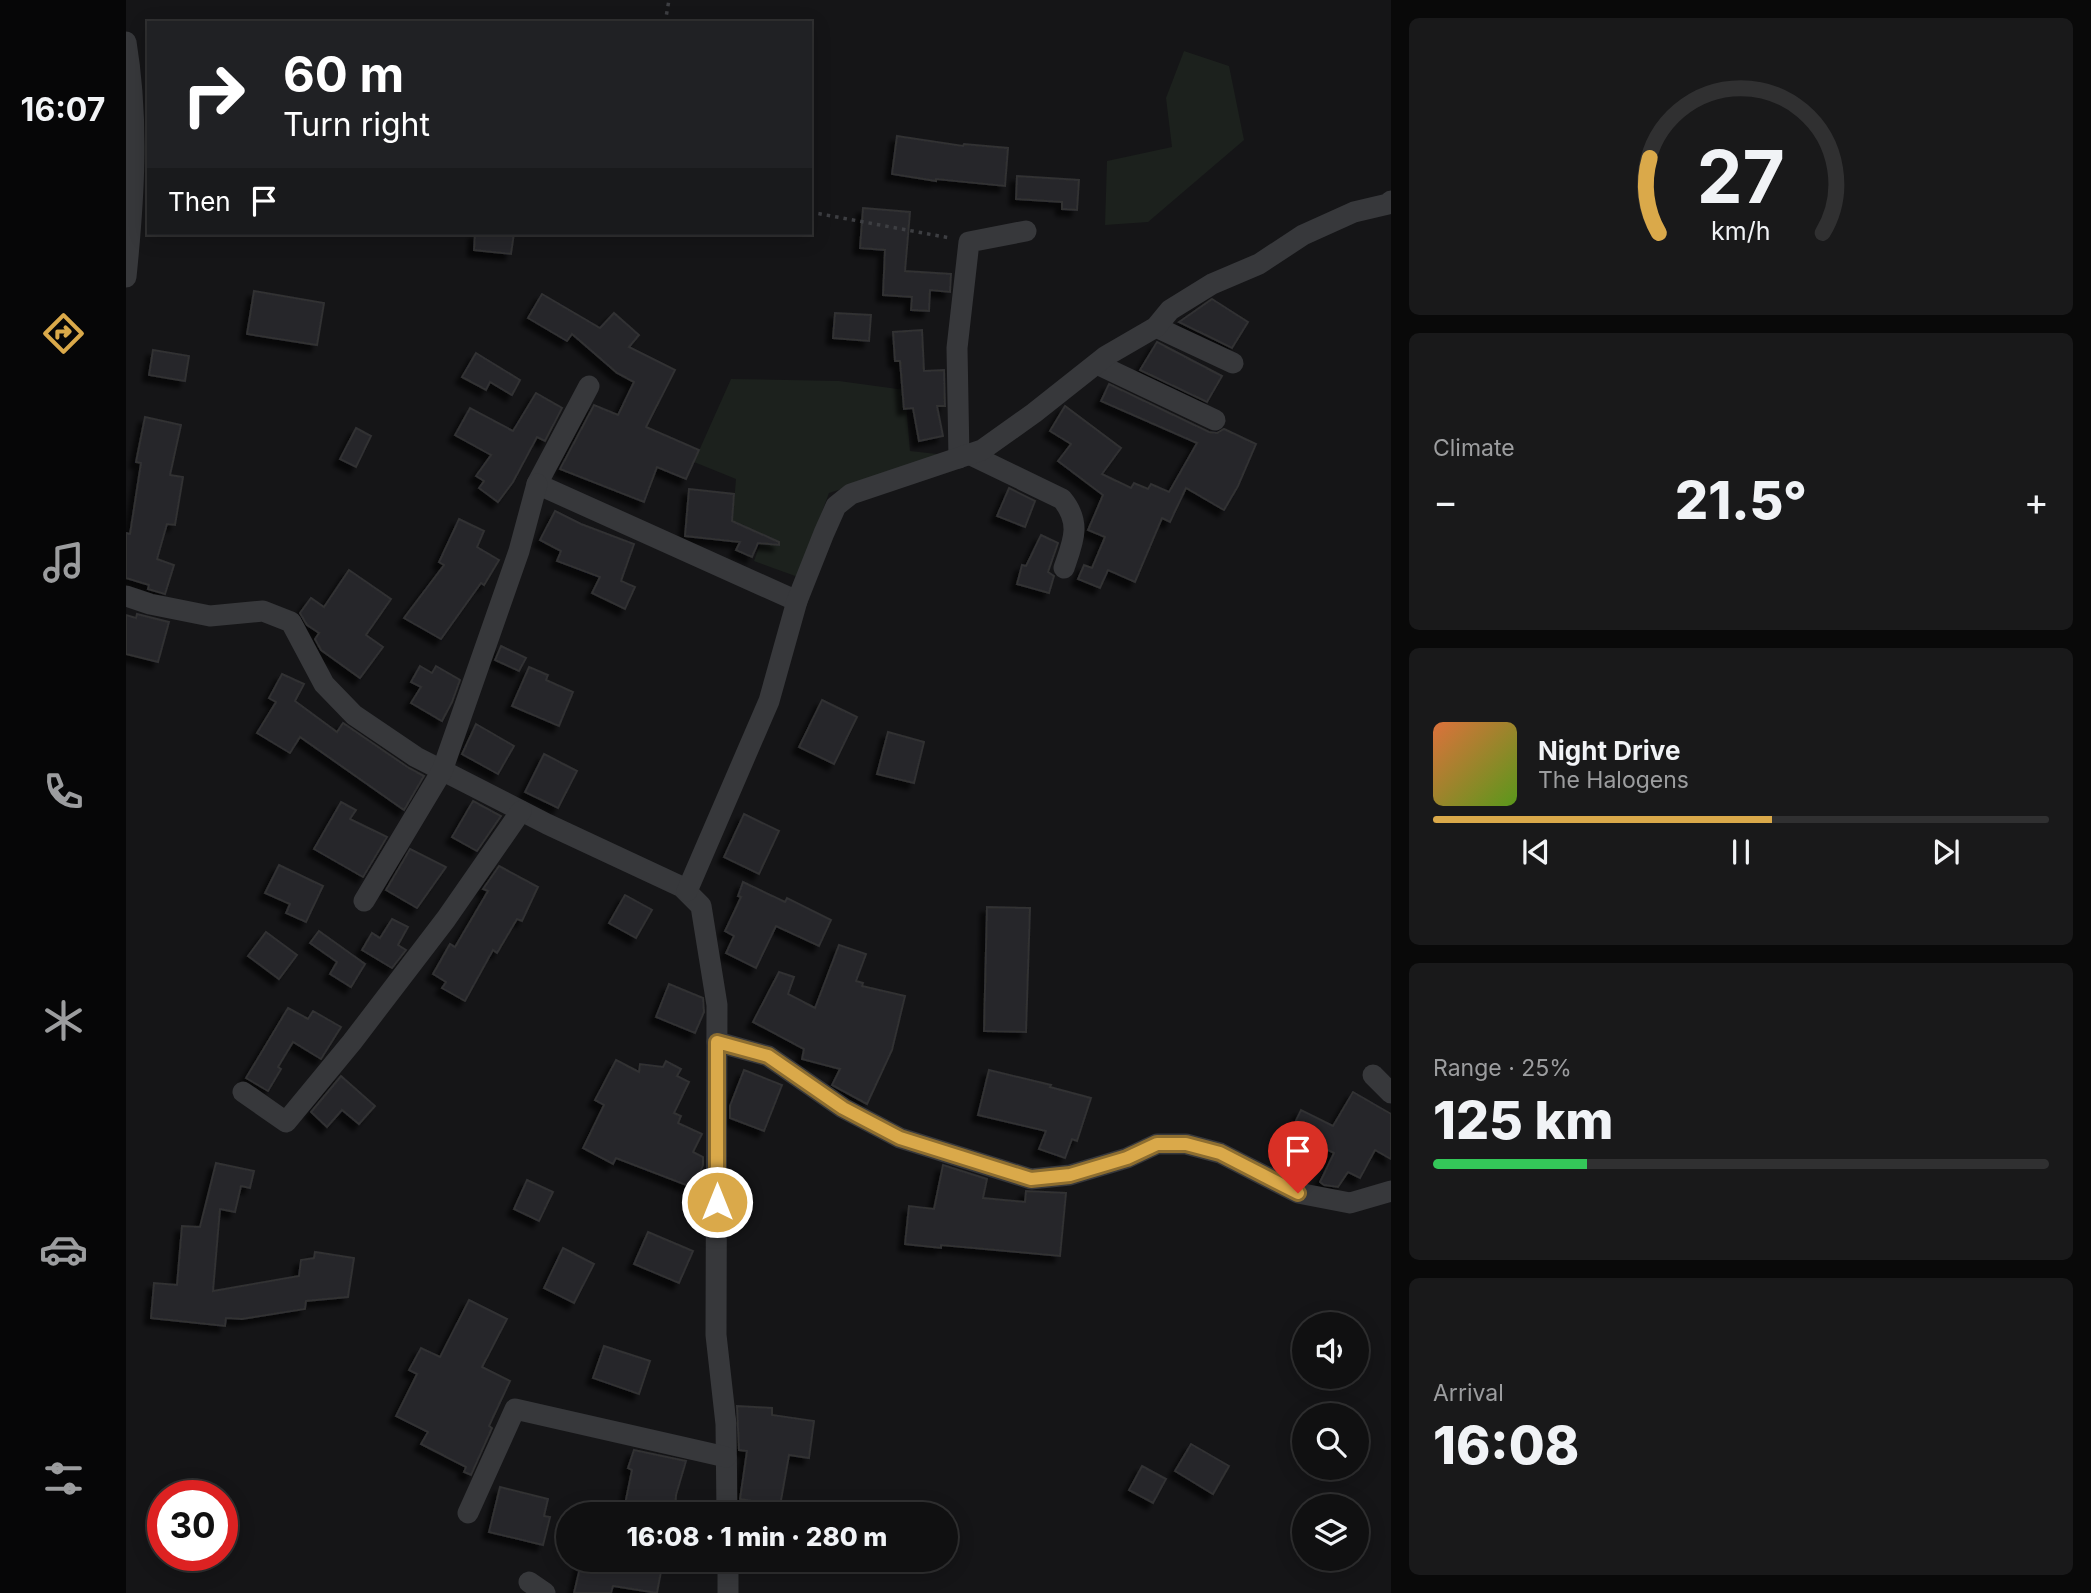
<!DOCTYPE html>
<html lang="en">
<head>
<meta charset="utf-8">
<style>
  :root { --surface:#101011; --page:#19191a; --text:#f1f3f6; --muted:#9c9d9f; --line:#303031; --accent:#daa94a }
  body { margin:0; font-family:Inter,sans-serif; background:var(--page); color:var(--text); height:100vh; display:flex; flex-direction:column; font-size:26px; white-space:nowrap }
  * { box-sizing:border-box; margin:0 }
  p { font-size:23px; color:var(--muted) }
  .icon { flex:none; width:38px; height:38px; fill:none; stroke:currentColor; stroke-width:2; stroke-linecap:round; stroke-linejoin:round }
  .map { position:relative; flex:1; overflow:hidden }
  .side { display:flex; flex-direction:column; gap:18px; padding:18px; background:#090909; width:700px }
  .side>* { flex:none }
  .banner { position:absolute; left:21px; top:21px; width:665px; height:214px; border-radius:0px; box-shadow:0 4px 18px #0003,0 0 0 2px var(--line); background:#202124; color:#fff; overflow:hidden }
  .buttons { position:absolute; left:1166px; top:1312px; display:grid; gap:14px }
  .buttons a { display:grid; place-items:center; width:77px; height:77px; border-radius:50%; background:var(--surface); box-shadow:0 4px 18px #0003,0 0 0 2px var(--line); font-size:35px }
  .speed { position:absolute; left:21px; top:1480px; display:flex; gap:14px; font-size:35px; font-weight:700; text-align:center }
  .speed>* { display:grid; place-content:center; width:91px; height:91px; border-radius:50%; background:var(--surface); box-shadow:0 4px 18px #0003,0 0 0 2px var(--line); line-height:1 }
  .speed .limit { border:10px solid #d22; background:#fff; color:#111 }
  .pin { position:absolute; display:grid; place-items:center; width:60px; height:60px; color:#fff; margin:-72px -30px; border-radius:50% 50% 50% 0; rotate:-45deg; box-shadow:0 0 7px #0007 }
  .pin .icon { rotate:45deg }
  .me { position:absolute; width:77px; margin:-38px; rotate:0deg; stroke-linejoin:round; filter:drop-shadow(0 0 5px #0008) }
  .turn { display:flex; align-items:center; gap:24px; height:147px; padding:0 21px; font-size:32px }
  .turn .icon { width:91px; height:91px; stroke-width:2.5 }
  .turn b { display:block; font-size:49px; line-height:60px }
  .then { display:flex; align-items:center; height:66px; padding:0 21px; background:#0003; gap:14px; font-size:26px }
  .big { font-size:52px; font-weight:800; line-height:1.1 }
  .side .card { flex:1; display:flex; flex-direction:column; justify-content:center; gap:10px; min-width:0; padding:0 24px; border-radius:10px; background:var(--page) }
  .side .dial { align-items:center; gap:0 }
  .dial svg { height:182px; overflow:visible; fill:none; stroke:var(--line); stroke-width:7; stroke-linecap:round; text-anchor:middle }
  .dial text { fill:var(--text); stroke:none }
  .song { display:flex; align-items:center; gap:21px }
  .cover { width:84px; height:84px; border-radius:10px; background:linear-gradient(135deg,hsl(20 70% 55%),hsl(90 70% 35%)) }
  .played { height:7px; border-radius:4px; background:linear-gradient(90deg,var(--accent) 55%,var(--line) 55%) }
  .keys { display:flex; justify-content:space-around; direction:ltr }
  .heat { display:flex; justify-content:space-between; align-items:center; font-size:38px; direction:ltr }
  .charge { height:10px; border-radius:5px; background:linear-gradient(90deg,#34c759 25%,var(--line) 0) }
  .trip { position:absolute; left:430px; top:1502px; width:402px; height:70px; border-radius:35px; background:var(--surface); box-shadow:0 4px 18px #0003,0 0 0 2px var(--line); font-weight:800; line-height:70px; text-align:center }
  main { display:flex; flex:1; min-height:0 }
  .dock { display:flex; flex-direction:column; width:126px; justify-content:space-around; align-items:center; background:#060607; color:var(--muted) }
  .dock .icon { width:49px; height:49px }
  .dock .on { color:var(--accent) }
  .dock b { font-size:32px; color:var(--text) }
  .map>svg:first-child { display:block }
</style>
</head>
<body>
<main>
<nav class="dock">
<b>16:07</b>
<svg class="icon on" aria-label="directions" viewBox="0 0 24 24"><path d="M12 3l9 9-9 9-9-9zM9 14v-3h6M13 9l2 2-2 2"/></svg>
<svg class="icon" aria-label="music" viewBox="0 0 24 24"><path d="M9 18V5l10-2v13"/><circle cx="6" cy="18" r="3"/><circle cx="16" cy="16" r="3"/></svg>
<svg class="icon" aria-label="phone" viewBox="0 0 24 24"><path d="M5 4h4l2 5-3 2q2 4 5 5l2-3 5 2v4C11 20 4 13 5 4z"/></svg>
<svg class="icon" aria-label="climate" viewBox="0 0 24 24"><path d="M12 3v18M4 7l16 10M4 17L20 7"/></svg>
<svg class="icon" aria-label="car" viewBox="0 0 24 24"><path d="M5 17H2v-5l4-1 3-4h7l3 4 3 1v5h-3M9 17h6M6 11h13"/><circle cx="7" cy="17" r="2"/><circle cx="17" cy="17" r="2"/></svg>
<svg class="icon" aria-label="filters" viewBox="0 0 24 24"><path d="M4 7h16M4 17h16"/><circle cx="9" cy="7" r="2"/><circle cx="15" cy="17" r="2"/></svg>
</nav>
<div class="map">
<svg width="1265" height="1593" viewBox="0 0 1265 1593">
  <defs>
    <filter id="shadow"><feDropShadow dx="-6" dy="6" stdDeviation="2" flood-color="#0009"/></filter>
  </defs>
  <rect width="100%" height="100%" fill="#151517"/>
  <g fill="#1c211d">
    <polygon points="1058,51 1103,66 1118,140 1022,222 979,225 981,161 1046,147 1040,98"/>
    <polygon points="605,379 713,381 779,390 784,451 820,455 703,493 672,577 628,561 636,539 606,525 610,479 568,462"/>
  </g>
  <g fill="#28282b" stroke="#303033" stroke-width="2" filter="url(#shadow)">
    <polygon points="771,136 837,146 838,144 882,148 879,186 810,179 810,181 766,174"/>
    <polygon points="891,176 953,180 951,210 936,209 936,202 890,199"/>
    <polygon points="737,208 784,212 779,271 825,274 824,292 804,290 803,311 785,310 786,297 757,295 759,250 734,248"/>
    <polygon points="349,233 388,233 385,254 348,250"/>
    <polygon points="128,291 198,303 191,345 121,334"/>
    <polygon points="416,294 474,328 488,313 513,335 503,347 549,370 520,427 573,450 560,479 531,467 518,502 434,469 468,405 492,415 508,382 491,373 446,334 441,341 402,318"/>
    <polygon points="1086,299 1122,322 1106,348 1053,322"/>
    <polygon points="709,313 745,315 743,341 707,338"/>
    <polygon points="796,330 798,371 818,370 819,406 811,406 817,436 793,441 787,408 778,409 774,361 769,361 767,332"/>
    <polygon points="1031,342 1096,376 1081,402 1014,370"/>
    <polygon points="27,350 63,356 59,381 23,375"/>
    <polygon points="350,353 394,380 386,395 364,382 360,390 336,377"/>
    <polygon points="983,384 1083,432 1091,433 1098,429 1130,444 1112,486 1098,510 1060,488 1044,522 1036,518 1009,582 982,570 974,588 952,579 958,565 966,568 979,537 962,530 977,495 932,461 945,444 924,431 939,406 995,448 976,474 1005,488 1008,483 1022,489 1025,484 1043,492 1071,443 975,401"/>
    <polygon points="410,393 436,408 419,441 411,437 387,482 372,502 353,488 358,481 350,476 365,455 329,435 344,408 387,431"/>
    <polygon points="19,417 55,425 44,475 57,477 49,525 41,524 31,559 48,565 39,594 22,589 23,585 0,578 0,533 4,534 15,463 10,462"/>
    <polygon points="230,428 245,436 230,467 214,459"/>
    <polygon points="883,488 909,501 899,527 871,516"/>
    <polygon points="563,489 608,494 606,521 653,542 653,545 632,543 626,557 610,550 614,542 559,536"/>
    <polygon points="429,511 455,524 508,544 495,581 509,587 499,609 466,593 474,577 431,561 435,551 414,540"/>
    <polygon points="333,519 358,531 351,547 373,560 358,585 355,583 315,639 278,618 318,565 313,562"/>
    <polygon points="915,535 932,543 922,572 928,576 923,593 891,584 896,565 900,566"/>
    <polygon points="223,570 265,599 240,635 257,647 234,678 195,650 189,639 193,633 181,625 174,613 185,598 198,607"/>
    <polygon points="11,614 43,622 32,662 0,654 0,615 10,618"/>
    <polygon points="375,646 400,658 393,671 369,660"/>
    <polygon points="294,666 306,673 310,666 334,680 326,702 316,721 285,703 295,687 285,682"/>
    <polygon points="403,667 422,675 420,680 447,692 433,726 386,706"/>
    <polygon points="156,674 178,684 169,701 211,732 217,723 283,768 298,776 278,810 174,737 164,753 131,733 150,702 143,698"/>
    <polygon points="696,700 731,717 708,764 673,747"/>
    <polygon points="350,724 388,746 372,774 336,754"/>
    <polygon points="762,732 798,742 788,783 751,774"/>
    <polygon points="418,754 451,771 432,808 399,792"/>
    <polygon points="347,801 375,816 351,851 326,837"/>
    <polygon points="215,802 230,810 224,819 261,837 237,877 188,849"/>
    <polygon points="618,814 653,831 633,874 598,857"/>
    <polygon points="284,849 320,867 291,908 260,890"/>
    <polygon points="153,865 197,886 180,922 160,913 164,904 139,893"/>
    <polygon points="373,866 412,887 396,921 391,919 371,953 367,950 339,1001 316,988 320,982 307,974 324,944 329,947 362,891 357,889"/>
    <polygon points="617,882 659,902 661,898 705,920 693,946 650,926 630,968 600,953 608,936 599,931 615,897 612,896"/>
    <polygon points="499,895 526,910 510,938 483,923"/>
    <polygon points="861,907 904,908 900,1032 858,1031"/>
    <polygon points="266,919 282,927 272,945 280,950 266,968 236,950 246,933 254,938"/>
    <polygon points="193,931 239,964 225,987 204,974 211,962 184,943"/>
    <polygon points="140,932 171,955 153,979 122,956"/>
    <polygon points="713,945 740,954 730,981 737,983 736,986 779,996 766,1050 741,1104 706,1085 714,1069 676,1059 678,1049 627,1022 653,972 668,977 662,994 689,1008"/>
    <polygon points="543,984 577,998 578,1012 569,1033 530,1017"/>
    <polygon points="162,1008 182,1019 187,1011 215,1027 195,1059 167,1042 152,1067 155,1069 142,1091 120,1078"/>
    <polygon points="490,1060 513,1072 514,1064 537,1067 540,1061 555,1069 551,1076 563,1082 548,1113 555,1116 552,1123 576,1134 567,1152 577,1157 577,1165 568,1188 490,1158 487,1164 457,1148 478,1105 469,1100"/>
    <polygon points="618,1070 656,1085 638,1131 604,1118 604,1106"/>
    <polygon points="863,1070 925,1085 924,1087 965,1098 951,1141 946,1139 939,1158 913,1149 920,1131 852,1115"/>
    <polygon points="215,1076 249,1106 233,1124 216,1110 201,1127 185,1112"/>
    <polygon points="1227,1092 1265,1114 1265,1159 1249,1150 1234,1178 1222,1172 1212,1187 1198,1185 1194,1182 1208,1153 1165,1131 1175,1110 1207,1126"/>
    <polygon points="90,1163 128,1171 124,1188 115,1186 109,1212 94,1209 87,1291 173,1276 175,1260 188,1258 189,1252 228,1258 222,1297 180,1301 179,1309 116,1319 100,1318 99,1326 25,1318 28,1283 51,1285 56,1226 74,1227"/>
    <polygon points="817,1165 861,1179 857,1198 899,1202 900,1191 940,1193 934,1256 815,1245 815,1248 779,1244 783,1206 808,1209"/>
    <polygon points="401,1180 427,1192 413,1221 388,1209"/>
    <polygon points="522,1232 567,1251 553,1283 508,1264"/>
    <polygon points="437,1248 468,1264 448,1303 418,1288"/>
    <polygon points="343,1300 381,1319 356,1367 384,1381 363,1426 366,1428 345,1475 338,1472 340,1467 295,1444 302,1432 270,1416 291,1374 283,1370 295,1348 314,1357"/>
    <polygon points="478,1346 524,1361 513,1394 467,1378"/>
    <polygon points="611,1406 646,1408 646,1415 688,1421 683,1458 663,1455 654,1506 614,1499 621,1451 613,1450"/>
    <polygon points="1065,1444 1103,1466 1087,1494 1049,1471"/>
    <polygon points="508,1450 560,1461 550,1495 549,1514 497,1514 506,1470 502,1468"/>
    <polygon points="1016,1466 1040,1479 1027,1503 1003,1490"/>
    <polygon points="374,1487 422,1499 418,1516 424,1517 417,1545 363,1532"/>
    <polygon points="456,1559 495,1566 496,1559 537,1561 531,1593 487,1586 485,1593 448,1593"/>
  </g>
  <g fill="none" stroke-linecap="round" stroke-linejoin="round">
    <g stroke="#3d3e42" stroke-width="3.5" stroke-dasharray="3.5 5" stroke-linecap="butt">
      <polyline points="539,23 543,0"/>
      <polyline points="684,212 824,238"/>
    </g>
    <g stroke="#37383b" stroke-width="21">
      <path d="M0 42C13 121 8 198 0 277"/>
      <polyline points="1030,327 1107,363"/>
      <polyline points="971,364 1089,420"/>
      <polyline points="463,386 411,484 671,601"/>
      <path d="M843 454 936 499C956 523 947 542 938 568"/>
      <polyline points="833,458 831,348 843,242 900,231"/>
      <polyline points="0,596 24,604 84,616 137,611 165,622 198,684 228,715 290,757 421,824 556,887 575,906 591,1005 590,1335 600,1424 601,1514"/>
      <polyline points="561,891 643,701 671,601 698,533 710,506 725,494 856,450 908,413 980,356 1030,327 1044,310 1086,284 1133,264 1177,235 1228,212 1262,204 1265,201"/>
      <polyline points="238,901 316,771 393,551 411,484"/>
      <polyline points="591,1042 642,1056 717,1108 774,1138 905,1179 944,1175 1001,1158 1031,1144 1060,1144 1094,1153 1172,1193 1224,1203 1265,1191"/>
      <polyline points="1247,1075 1265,1093"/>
      <polyline points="117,1092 160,1122 226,1042 320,919 395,811"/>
      <polyline points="342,1513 389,1409 600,1457"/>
      <polyline points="602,1559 602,1593"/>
      <polyline points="403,1582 419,1593"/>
    </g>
  </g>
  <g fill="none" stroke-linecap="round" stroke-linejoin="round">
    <g stroke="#8e6e30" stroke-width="18">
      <polyline id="route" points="591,1202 591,1042 642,1056 717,1108 774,1138 905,1179 944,1175 1001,1158 1031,1144 1060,1144 1094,1153 1172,1193"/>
    </g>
    <use href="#route" stroke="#daa94a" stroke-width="12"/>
  </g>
</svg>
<div class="buttons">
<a><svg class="icon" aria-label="sound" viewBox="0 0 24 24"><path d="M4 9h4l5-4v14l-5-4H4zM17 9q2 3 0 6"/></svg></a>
<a><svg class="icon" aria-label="search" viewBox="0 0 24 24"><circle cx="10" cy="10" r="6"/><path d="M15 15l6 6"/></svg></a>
<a><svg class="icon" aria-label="layers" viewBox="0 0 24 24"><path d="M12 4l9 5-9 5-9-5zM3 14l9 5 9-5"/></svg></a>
</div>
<div class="speed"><div class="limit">30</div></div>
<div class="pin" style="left:1172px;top:1193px;background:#d93025"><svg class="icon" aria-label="arrive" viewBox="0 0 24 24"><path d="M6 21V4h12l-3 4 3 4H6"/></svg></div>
<svg class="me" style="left:591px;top:1202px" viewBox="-20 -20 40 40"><circle r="17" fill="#daa94a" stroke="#fff" stroke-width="3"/><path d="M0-11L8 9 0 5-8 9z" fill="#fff"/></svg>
<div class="trip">16:08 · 1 min · 280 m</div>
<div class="banner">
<div class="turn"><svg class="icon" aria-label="right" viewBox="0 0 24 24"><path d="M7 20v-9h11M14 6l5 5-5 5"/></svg><div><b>60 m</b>Turn right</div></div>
<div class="then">Then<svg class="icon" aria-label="arrive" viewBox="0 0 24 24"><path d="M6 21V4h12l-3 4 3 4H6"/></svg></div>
</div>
</div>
<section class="side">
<div class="card dial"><svg viewBox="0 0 100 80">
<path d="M14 69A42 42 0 1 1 86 69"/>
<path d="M14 69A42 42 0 0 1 10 36" stroke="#daa94a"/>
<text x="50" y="56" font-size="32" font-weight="700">27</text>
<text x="50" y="72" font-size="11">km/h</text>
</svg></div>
<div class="card"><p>Climate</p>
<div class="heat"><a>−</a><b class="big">21.5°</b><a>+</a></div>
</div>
<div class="card">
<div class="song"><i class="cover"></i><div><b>Night Drive</b><p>The Halogens</p></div></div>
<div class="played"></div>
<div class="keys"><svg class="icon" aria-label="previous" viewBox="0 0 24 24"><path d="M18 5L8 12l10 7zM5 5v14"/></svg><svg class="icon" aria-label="pause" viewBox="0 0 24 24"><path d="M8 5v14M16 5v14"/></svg><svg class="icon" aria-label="next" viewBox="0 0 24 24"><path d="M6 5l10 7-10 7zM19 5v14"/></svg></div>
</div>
<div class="card"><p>Range · 25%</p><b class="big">125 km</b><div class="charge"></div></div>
<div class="card"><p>Arrival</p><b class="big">16:08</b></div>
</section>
</main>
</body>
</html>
